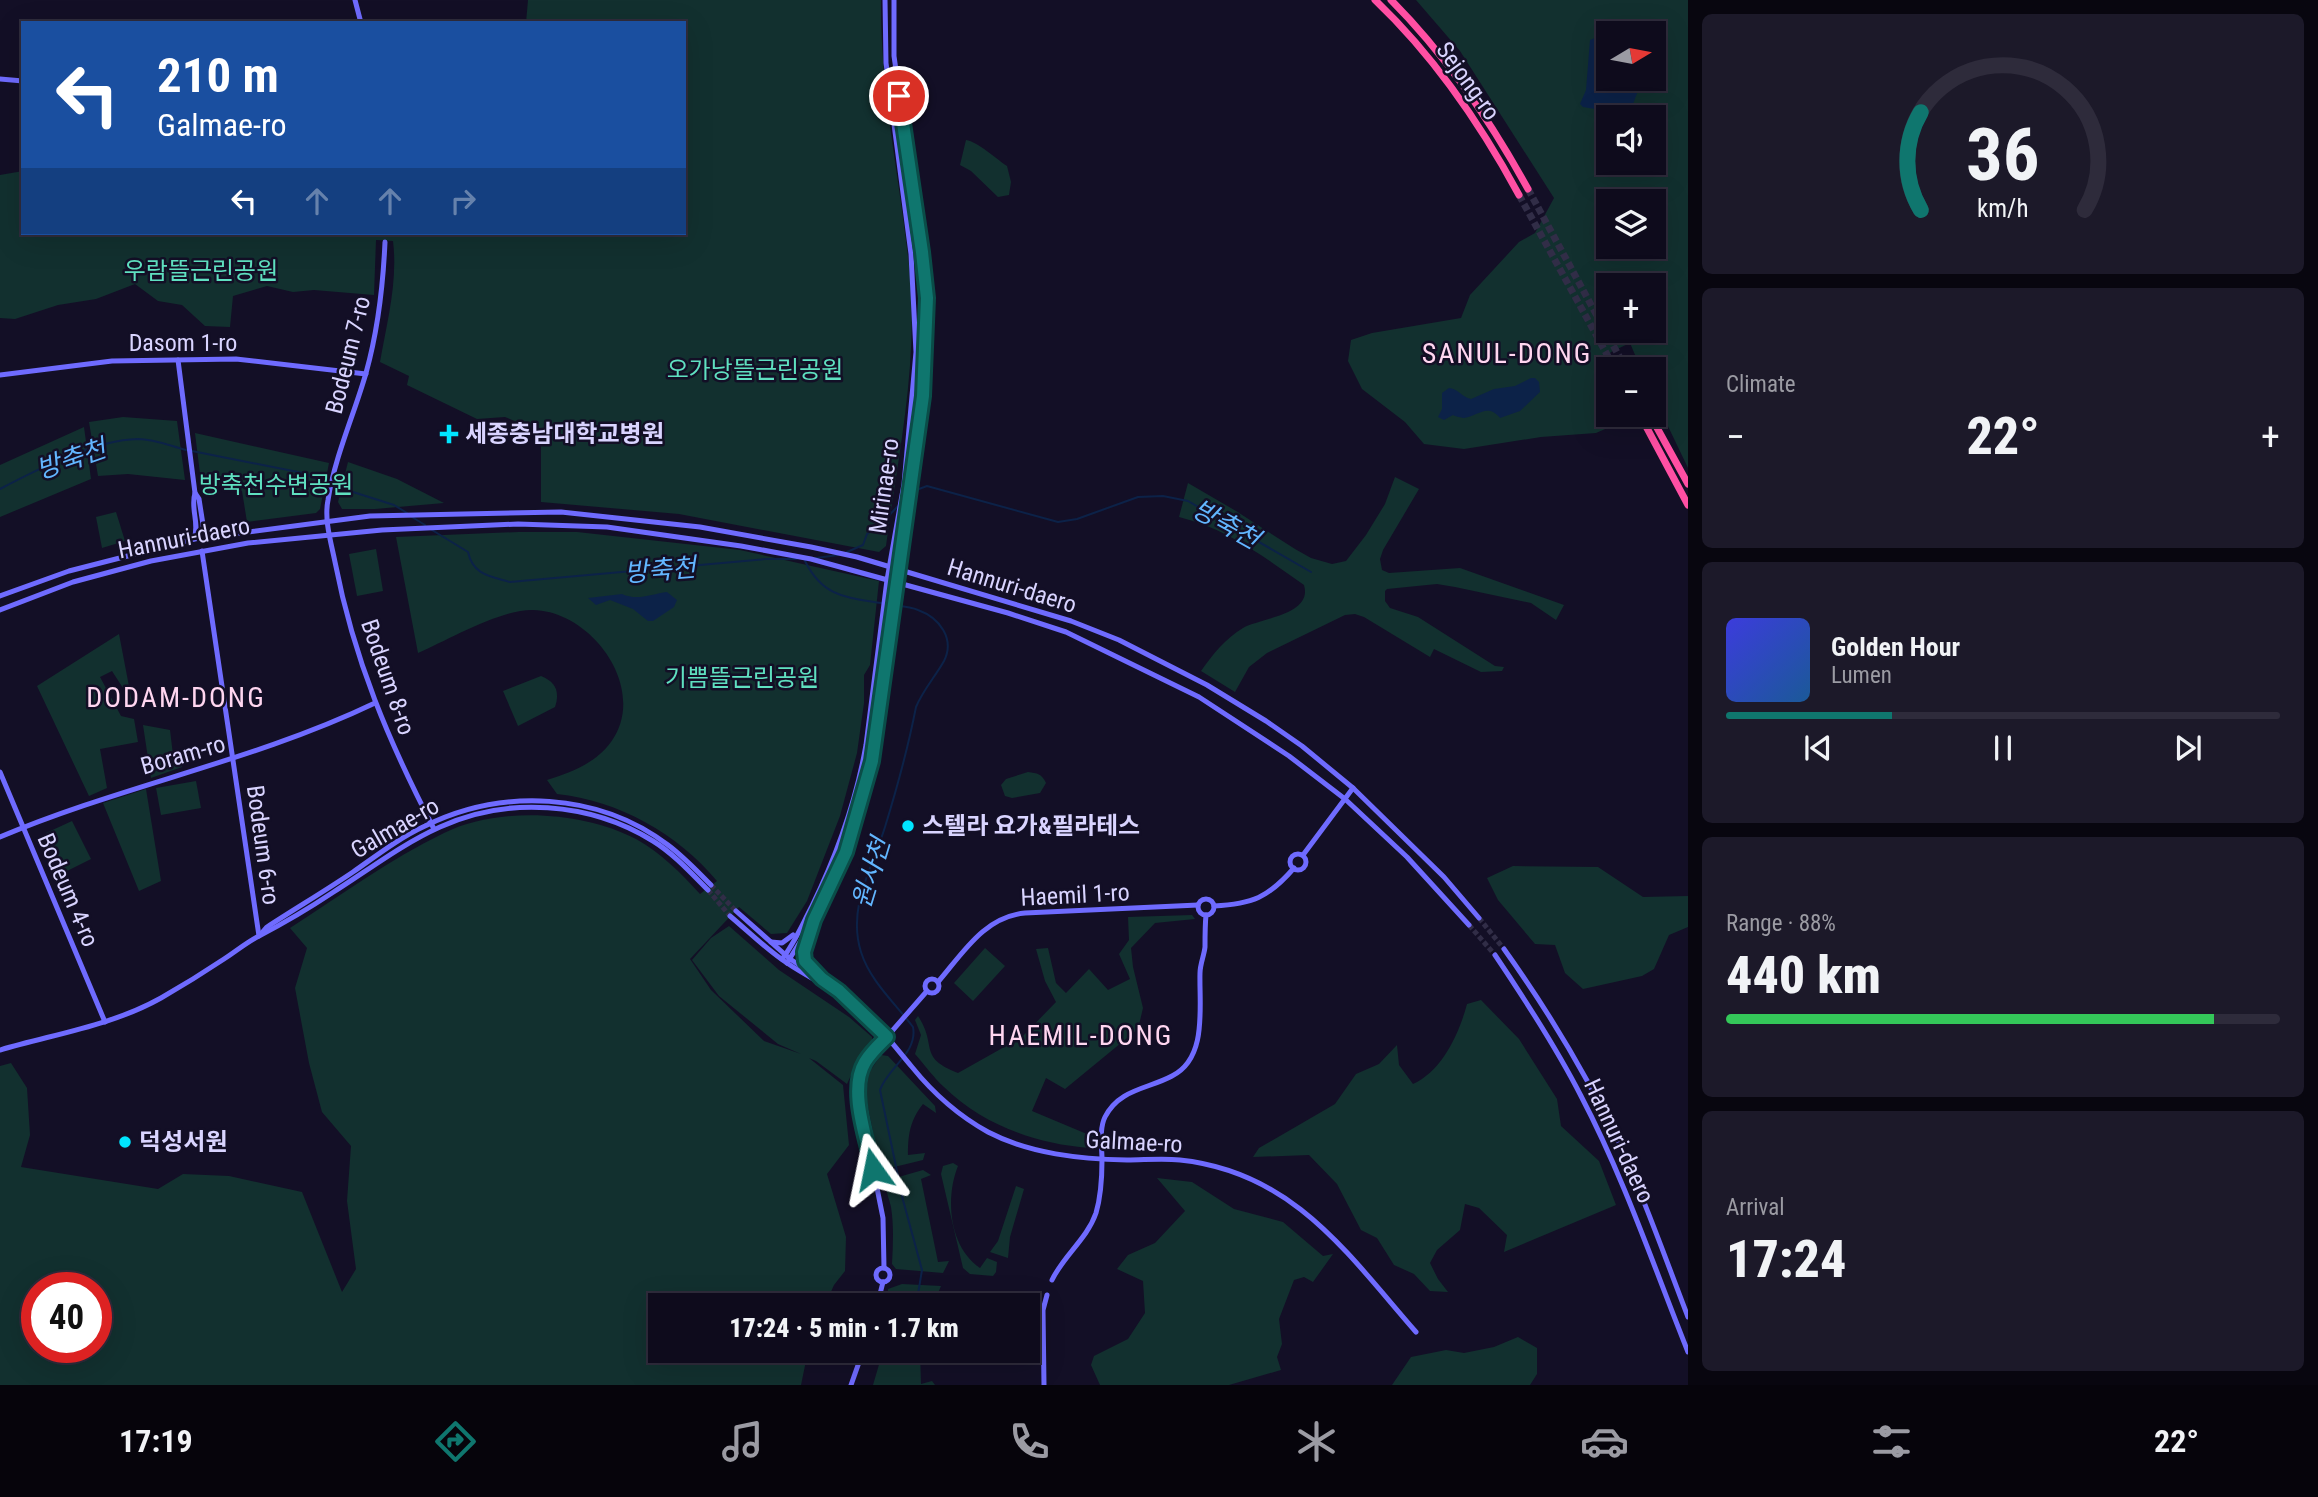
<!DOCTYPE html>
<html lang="en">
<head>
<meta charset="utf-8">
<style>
  :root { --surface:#0e0b1c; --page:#1c1929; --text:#f1f3f6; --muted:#9b9ba3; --line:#2e2b3b; --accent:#0f766e }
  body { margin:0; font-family:"Roboto Condensed","Noto Sans KR",sans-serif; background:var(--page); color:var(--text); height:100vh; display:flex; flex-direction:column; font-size:26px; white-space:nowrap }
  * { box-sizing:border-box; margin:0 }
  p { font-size:23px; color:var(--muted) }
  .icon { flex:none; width:38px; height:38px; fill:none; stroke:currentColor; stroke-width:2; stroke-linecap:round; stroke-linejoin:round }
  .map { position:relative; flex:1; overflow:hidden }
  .details { display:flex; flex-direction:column; gap:14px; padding:14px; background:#08060f; width:630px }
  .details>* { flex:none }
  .hud { position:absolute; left:21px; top:21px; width:665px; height:214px; border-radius:0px; box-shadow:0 7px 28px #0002,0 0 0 2px var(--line); background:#1a4fa0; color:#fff; overflow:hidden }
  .needle { width:46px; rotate:80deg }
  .fabs { position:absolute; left:1596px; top:21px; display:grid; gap:14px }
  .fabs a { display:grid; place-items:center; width:70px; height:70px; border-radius:0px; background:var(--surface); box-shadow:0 7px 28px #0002,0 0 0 2px var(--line); font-size:35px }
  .speed { position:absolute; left:21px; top:1272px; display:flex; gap:14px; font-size:35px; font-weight:700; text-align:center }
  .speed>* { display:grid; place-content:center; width:91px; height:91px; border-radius:50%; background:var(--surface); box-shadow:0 7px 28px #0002,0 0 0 2px var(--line); line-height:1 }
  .speed .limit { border:10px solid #d22; background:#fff; color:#111 }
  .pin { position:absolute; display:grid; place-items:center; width:60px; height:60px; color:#fff; margin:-30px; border:4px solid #fff; border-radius:50%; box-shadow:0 2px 7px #0007 }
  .me { position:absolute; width:77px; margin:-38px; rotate:348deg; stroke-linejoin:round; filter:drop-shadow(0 0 5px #0008) }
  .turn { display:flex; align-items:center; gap:24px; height:147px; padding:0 21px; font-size:32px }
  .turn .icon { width:91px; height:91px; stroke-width:2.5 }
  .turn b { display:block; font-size:49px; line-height:60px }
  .lanes { display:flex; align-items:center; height:66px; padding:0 21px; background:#0003; justify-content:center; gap:35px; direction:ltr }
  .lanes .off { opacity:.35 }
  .big { font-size:52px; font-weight:800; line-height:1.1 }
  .details .card { flex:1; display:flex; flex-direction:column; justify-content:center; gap:10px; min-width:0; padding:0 24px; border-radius:10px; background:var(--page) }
  .details .dial { align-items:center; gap:0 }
  .dial svg { height:182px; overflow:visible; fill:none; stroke:var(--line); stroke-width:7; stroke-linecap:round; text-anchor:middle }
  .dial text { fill:var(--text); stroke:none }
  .song { display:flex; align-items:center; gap:21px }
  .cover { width:84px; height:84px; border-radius:10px; background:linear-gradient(135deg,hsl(240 70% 55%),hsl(210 70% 35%)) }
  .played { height:7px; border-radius:4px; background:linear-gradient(90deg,var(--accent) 30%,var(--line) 30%) }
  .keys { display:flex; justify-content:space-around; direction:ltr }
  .heat { display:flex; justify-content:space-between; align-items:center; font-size:38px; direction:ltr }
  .charge { height:10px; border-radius:5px; background:linear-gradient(90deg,#34c759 88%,var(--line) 0) }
  .trip { position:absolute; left:648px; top:1293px; width:392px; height:70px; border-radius:0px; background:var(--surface); box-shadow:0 7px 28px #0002,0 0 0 2px var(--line); font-weight:800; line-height:70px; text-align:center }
  .menu { display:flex; height:112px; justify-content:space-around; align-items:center; background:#06040b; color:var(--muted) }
  .menu .icon { width:49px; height:49px }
  .menu .on { color:var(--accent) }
  .menu b { font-size:32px; color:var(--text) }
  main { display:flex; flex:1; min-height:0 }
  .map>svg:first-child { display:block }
</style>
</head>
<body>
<main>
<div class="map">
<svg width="1688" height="1385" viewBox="0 0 1688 1385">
  <rect width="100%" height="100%" fill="#130f26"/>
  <g fill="#12302f" fill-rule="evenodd">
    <path d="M528 0H881C880 93 901 183 910 275 918 366 898 456 886 546L879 552 679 514 541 502V432L505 417 477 419 407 385 409 376 380 362C387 322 398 282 393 241L376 240 374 295 314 290 293 292 267 286 233 296 230 327 205 326 182 305 158 301 135 284 96 299 58 305 15 319 0 318V175L23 171V233H684V23H526Z"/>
    <path d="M1416 0H1688V468L1654 397V369H1641L1630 343 1611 352 1602 365 1608 385V415H1617L1619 423 1596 433 1541 437 1464 449 1424 444 1405 422 1362 389 1348 361 1351 340 1372 333 1461 318 1470 295 1519 242 1535 233 1554 198 1460 51ZM1608 33H1654V79H1608ZM1608 117H1654V163H1608ZM1608 201H1654V247H1608ZM1608 285H1654V331H1608Z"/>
    <path d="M966 140C978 142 995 158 1007 166L1011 182 1009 195 998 197 971 171 960 165Z"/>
    <polygon points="123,417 177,421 185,480 128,474 98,476 89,422"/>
    <polygon points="84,427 91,479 0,517 0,465"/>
    <polygon points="195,433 329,463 320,509 316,513 247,522 242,491 201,482"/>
    <polygon points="348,462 397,479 444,503 375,509 342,509 338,502"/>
    <path d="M1395 477 1419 489 1383 550 1380 559 1382 570 1389 573 1460 568 1564 605 1556 620 1531 603 1455 587 1437 584 1387 589 1385 591V601L1390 608 1418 617 1495 666 1504 667 1502 671 1481 672 1434 649 1430 657 1364 617 1355 614 1345 615 1267 653 1249 667 1235 692 1201 671C1213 654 1225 639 1243 628 1261 618 1313 615 1304 585 1264 557 1228 529 1179 517L1188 483 1236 511 1295 549 1311 558 1332 564 1346 561 1366 535 1385 504Z"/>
    <polygon points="116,512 125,541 102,548 96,517"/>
    <path d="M519 532H577L740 550 879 581 870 665 864 675V703L857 753 840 816 807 901 787 933 771 934 739 907 690 959 711 990 764 1041 801 1054 778 1044 719 996 692 960 711 938 729 926 779 970 849 1017 872 1037V1043L857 1062 847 1084 816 1061 809 1058 843 1085 849 1145 827 1174 846 1237 845 1271 834 1285 825 1305 660 1306V1351H808L801 1385H0V1066L11 1063 27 1088 30 1135 21 1167 158 1189 183 1174 229 1176 302 1192 342 1292 356 1269 347 1201 351 1146 322 1112 309 1063 295 988 307 948 290 928C340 896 390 859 444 833 498 806 583 811 636 839 661 853 681 873 700 894L717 881C677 833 619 801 557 794L547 780C570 773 596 763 611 742 649 689 592 611 533 610 501 609 448 640 418 653L396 537ZM37 1288H96V1348H37Z"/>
    <polygon points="376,549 383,591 357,596 349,554"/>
    <polygon points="119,634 132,702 112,671 100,677 121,716 134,719 138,742 100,749 107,788 89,796 37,686"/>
    <path d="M541 676C556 682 560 692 555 707L518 726 503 691Z"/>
    <polygon points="143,725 170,730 173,755 180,756 182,767 151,778"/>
    <path d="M1028 772C1037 773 1042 774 1046 783L1040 793 1012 798 1005 796 1001 785 1006 779Z"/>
    <polygon points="196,781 201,808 161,815 156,788"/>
    <polygon points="146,789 161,881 139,891 103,803"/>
    <polygon points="72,821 91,859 65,872 46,833"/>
    <polygon points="1513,866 1598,867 1643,897 1688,896 1688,927 1669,935 1654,969 1642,976 1583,989 1565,973 1555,945 1535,944 1498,900 1487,878"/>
    <path d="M1192 915 1195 919 1155 923 1131 948 1133 967 1143 1008 1138 1029 1065 1089 1046 1078 1032 1111 1094 1137V1145L1089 1148C1036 1144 983 1125 944 1087 933 1077 925 1065 915 1054L921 1035 915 1020 918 1016C938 1046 917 1057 958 1073L1022 1037 1056 1002 1045 981 1036 949 1048 948 1056 983 1066 993 1089 969 1108 990 1130 979 1119 954 1129 940 1128 917Z"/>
    <polygon points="985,948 1005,966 973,1001 954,983"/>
    <path d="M1481 1000 1519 1039 1557 1099 1561 1126 1599 1161 1616 1205 1504 1252 1507 1235 1479 1208 1465 1204 1460 1230 1437 1250 1430 1263 1438 1279 1448 1292 1430 1291 1414 1274 1394 1265 1377 1238 1361 1230 1337 1184 1309 1155 1253 1157 1259 1148 1335 1104 1356 1074 1379 1064 1397 1045 1399 1065 1413 1084C1442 1071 1459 1034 1467 1004Z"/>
    <path d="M881 1055 888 1056 935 1106 936 1113 923 1104C910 1120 908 1135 908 1155L925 1153 923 1160 886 1169 880 1166 866 1097 868 1074Z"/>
    <path d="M953 1163 958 1166C945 1198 949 1247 980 1268L987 1258 997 1262 996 1272 993 1276 970 1274 963 1268 941 1174 943 1166Z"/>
    <path d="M923 1170 931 1175 921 1179 938 1262 949 1261 943 1273 896 1269 892 1264C893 1245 894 1226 891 1207 889 1197 884 1190 888 1180Z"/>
    <polygon points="1157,1178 1192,1182 1234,1209 1283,1222 1323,1256 1333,1254 1313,1282 1304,1277 1294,1280 1279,1319 1282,1344 1277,1357 1281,1370 1229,1385 1100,1385 1091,1365 1094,1356 1128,1339 1145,1313 1143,1281 1117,1269 1128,1255 1155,1243 1185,1211"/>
    <polygon points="1016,1186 1024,1189 1010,1237 1008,1258 990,1252 998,1241"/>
    <polygon points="902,1284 941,1286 933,1305 896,1305 898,1293 888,1292 888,1289"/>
    <polygon points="1518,1337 1537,1348 1537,1374 1530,1385 1392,1385 1411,1357 1446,1350 1464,1353 1494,1347"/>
    <polygon points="883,1351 920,1351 921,1384 932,1381 935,1385 873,1385"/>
  </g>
  <g fill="#0c2248">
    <polygon points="1595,38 1608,41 1608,79 1631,79 1639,88 1633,104 1610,116 1595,109 1583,107 1580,104 1586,90 1590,40"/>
    <path d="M1531 378H1535L1539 382 1540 392 1520 411 1500 418C1487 403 1479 416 1464 418 1463 418 1454 416 1453 415L1444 420 1438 417 1442 409V393L1449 388C1457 388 1462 397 1471 399L1494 389 1515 386Z"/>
    <path d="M667 592 677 600 674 607 653 621H648L633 609 610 600 596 605 588 598 622 594C637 601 652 594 667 592Z"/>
  </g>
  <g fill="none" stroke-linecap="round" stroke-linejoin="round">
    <g stroke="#0c2248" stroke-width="2">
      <polyline points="192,451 303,473 329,484"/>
      <polyline points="334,486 394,505 407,513"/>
      <path d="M0 489C38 469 95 440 138 439 155 439 170 446 186 450"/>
      <polyline points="911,492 927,486 1058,522 1077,519 1138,497 1163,496 1188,501 1311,572"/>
      <polyline points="412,517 425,525"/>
      <path d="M432 530 468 552C473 575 490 576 510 582L766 559H797"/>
      <polyline points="847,552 863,545 867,534 881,524 898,506"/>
      <polyline points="816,558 838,555"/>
      <path d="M805 561C823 597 845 597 881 603"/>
      <path d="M886 604C896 606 908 606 918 610 940 618 955 639 944 661 935 677 923 690 916 707 908 748 897 788 885 827 872 869 847 907 861 952 870 981 895 1003 913 1027 918 1053 888 1067 880 1090L903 1200 922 1270 916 1306"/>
    </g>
    <g stroke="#312d47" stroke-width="5" stroke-dasharray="5 2.5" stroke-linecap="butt">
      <polyline points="711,885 736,911"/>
      <polyline points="708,890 730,916"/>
      <polyline points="1479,918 1504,949"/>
      <polyline points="1469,925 1495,955"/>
    </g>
    <g stroke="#312d47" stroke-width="7" stroke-dasharray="7 3.5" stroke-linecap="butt">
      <polyline points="1528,189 1626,369"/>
      <polyline points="1519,195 1615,369"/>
    </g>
    <g stroke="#6f6bff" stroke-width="5">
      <polyline points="355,0 361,23"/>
      <polyline points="0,79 23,81"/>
      <path d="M385 242C383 287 378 330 366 373 354 415 335 456 328 500 324 520 331 542 335 562 354 660 389 742 434 829"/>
      <polyline points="178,360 195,493 199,499 204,531 210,536"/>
      <polyline points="0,375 112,361 236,359 366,374"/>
      <path d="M194 539C200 524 190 508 195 493"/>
      <polyline points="202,551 259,936"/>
      <polyline points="0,596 69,571 194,539 370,516 561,512 700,527 811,547 857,557 1071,621 1119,640 1207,685 1266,721 1302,746 1353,788 1444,877 1479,918"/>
      <polyline points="0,610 73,582 151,561 248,543 382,530 518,524 607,527 741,546 811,559 1008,613 1066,632 1199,697 1289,756 1345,799 1407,857 1469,925"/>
      <polyline points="0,772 105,1022"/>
      <path d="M0 837C123 785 254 761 375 703"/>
      <circle cx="1298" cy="862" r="8"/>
      <polyline points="1303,855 1353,788"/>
      <circle cx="1206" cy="907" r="8"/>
      <path d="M1214 906C1252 904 1268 898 1294 868"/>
      <polyline points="736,911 790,959 835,988 843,996"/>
      <path d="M730 916C749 932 767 950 787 963 812 980 841 992 863 1012 881 1028 896 1048 912 1067 933 1093 959 1116 988 1132 1030 1154 1080 1159 1127 1160 1144 1160 1162 1158 1180 1160 1293 1172 1347 1253 1416 1332"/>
      <path d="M809 933C803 950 802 958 814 972"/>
      <path d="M261 934 267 927C296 908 325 891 353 872 376 856 399 838 425 826 502 788 598 792 668 845 684 857 697 871 711 885"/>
      <polyline points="771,942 782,943 793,935"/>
      <path d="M1504 949C1549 1012 1588 1077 1621 1147 1646 1203 1666 1260 1688 1317"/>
      <path d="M1495 955C1526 1001 1556 1047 1581 1096 1624 1178 1654 1267 1688 1352"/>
      <path d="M782 959C794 944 802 925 811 908 837 855 856 802 866 745L887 580 904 484 916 352 911 254 886 63 885 0"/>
      <polyline points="787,963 813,921 838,871 867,780 923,396 927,298 922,252 894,56 894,0"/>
      <circle cx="932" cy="986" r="7"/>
      <path d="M938 982C963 953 984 917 1025 913L1198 905"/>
      <path d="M0 1050C54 1034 111 1026 161 998 182 986 203 973 224 959 235 952 247 942 259 936 284 923 308 909 332 893 367 871 402 844 440 827 507 796 590 802 653 841 674 854 691 873 708 890"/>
      <path d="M873 1169C865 1134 850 1096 865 1062L927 991"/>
      <polyline points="876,1183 883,1218 884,1268"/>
      <circle cx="883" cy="1275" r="7"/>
      <path d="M1052 1280C1064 1255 1087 1239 1096 1213 1101 1196 1102 1178 1102 1160 1102 1147 1099 1129 1105 1117 1119 1089 1148 1089 1172 1076 1208 1058 1199 1006 1200 973 1200 964 1204 956 1205 947 1205 936 1205 925 1206 915"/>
      <polyline points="877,1306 883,1282"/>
      <polyline points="851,1385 863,1351"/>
      <polyline points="1044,1385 1043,1310 1047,1295"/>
    </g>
    <g stroke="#ff4fa3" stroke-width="7">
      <path d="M1375 0C1434 56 1480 123 1519 195"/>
      <path d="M1391 0C1447 56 1490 120 1528 189"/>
      <polyline points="1640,415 1688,505"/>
      <polyline points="1650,415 1688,484"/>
    </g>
  </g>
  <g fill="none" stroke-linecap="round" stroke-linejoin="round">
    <g stroke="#0a4d48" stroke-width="18">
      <path id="route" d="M873 1169C867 1139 848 1090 865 1062 871 1052 880 1044 887 1037L839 991 822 979 805 961 804 952 814 920 846 852 872 761 923 396 927 298 922 252 899 96"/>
    </g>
    <use href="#route" stroke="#0f766e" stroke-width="12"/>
  </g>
  <g fill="#00e5ff" stroke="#130f26" stroke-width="2.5">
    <path d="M445.5 423.5h7v7h7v7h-7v7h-7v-7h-7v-7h7z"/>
    <circle cx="908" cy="826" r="7"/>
    <circle cx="125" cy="1142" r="7"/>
  </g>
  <g text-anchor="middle" stroke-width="5" stroke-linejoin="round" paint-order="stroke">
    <g font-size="24" fill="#d9d4ff" stroke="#130f26">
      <text transform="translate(1468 81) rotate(54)" y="8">Sejong-ro</text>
      <text x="183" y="351">Dasom 1-ro</text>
      <text transform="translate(348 355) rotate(-76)" y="8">Bodeum 7-ro</text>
      <text transform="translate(884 486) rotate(-82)" y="8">Mirinae-ro</text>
      <text transform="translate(184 538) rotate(-11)" y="8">Hannuri-daero</text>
      <text transform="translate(1012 586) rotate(17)" y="8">Hannuri-daero</text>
      <text transform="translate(388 677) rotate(71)" y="8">Bodeum 8-ro</text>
      <text transform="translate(183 755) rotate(-16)" y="8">Boram-ro</text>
      <text transform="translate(395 828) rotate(-30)" y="8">Galmae-ro</text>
      <text transform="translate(263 845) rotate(82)" y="8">Bodeum 6-ro</text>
      <text transform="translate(68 890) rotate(67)" y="8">Bodeum 4-ro</text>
      <text transform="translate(1075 895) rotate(-3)" y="8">Haemil 1-ro</text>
      <text transform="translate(1619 1141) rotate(65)" y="8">Hannuri-daero</text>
      <text transform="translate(1134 1142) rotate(3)" y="8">Galmae-ro</text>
    </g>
    <g font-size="24" fill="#5fe0c0" stroke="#130f26">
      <text x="201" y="279">우람뜰근린공원</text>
      <text x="755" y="378">오가낭뜰근린공원</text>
      <text x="276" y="493">방축천수변공원</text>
      <text x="742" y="686">기쁨뜰근린공원</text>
    </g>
    <g font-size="24" font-weight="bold" fill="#d9d4ff" stroke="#130f26" text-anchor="start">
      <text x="465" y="442">세종충남대학교병원</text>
      <text x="922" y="834">스텔라 요가&amp;필라테스</text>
      <text x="139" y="1150">덕성서원</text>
    </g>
    <g font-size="26" font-style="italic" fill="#62b6ff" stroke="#130f26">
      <text transform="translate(71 459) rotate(-19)" y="9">방축천</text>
      <text transform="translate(1226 524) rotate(29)" y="9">방축천</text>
      <text transform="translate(660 570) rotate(-5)" y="9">방축천</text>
      <text transform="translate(871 873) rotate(-73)" y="9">원사천</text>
    </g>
    <g font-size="28" letter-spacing="2" fill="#ffd6f0" stroke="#130f26">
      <text x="1507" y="363">SANUL-DONG</text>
      <text x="176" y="707">DODAM-DONG</text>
      <text x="1081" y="1045">HAEMIL-DONG</text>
    </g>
  </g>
</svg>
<div class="fabs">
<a><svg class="needle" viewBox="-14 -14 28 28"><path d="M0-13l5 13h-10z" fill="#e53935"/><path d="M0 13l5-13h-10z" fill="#9b9ba3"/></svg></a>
<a><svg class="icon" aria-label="sound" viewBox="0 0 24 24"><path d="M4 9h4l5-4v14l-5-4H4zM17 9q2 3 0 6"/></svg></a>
<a><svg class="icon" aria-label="layers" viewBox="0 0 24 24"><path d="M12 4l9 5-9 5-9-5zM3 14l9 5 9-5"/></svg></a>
<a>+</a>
<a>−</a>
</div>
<div class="speed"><div class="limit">40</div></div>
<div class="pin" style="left:899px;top:96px;background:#d93025"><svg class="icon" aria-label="arrive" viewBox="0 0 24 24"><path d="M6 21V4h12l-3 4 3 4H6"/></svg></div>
<svg class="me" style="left:873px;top:1169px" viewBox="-20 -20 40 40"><path d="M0-17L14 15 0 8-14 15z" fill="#0f766e" stroke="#fff" stroke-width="4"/></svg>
<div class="trip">17:24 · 5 min · 1.7 km</div>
<div class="hud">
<div class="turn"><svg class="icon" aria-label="left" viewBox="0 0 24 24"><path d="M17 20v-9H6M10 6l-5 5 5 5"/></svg><div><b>210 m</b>Galmae-ro</div></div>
<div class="lanes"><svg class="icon" aria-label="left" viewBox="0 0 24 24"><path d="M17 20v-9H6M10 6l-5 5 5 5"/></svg><svg class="icon off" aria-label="ahead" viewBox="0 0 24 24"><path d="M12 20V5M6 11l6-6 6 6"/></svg><svg class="icon off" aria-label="ahead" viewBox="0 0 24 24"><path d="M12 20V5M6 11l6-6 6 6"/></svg><svg class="icon off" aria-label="right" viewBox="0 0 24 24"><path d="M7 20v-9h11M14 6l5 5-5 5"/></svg></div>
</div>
</div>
<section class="details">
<div class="card dial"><svg viewBox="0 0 100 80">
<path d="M14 69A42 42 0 1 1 86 69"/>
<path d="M14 69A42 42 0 0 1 14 26" stroke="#0f766e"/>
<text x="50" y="56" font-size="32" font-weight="700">36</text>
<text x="50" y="72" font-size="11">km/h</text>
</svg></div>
<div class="card"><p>Climate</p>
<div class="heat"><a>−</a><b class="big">22°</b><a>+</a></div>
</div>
<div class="card">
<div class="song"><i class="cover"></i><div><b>Golden Hour</b><p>Lumen</p></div></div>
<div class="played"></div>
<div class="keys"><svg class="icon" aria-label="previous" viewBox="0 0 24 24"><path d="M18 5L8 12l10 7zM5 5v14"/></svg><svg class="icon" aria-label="pause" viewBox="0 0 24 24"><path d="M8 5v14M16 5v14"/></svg><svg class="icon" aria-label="next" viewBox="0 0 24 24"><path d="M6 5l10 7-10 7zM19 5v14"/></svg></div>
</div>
<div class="card"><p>Range · 88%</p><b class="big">440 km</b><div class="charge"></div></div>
<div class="card"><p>Arrival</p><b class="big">17:24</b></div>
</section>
</main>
<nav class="menu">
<b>17:19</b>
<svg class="icon on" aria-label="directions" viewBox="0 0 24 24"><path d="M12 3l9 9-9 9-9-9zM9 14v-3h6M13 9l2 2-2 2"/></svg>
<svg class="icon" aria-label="music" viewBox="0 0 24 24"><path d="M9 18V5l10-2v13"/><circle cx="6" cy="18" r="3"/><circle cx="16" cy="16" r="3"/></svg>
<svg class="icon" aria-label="phone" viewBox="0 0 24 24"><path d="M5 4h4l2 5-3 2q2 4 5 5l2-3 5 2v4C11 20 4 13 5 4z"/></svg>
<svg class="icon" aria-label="climate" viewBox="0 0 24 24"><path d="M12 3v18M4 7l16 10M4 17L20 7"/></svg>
<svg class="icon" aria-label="car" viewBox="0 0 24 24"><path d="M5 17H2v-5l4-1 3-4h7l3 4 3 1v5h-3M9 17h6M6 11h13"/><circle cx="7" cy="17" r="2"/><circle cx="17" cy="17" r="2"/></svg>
<svg class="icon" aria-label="filters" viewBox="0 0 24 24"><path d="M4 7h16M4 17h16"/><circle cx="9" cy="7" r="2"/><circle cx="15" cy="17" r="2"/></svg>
<b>22°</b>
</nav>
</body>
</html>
